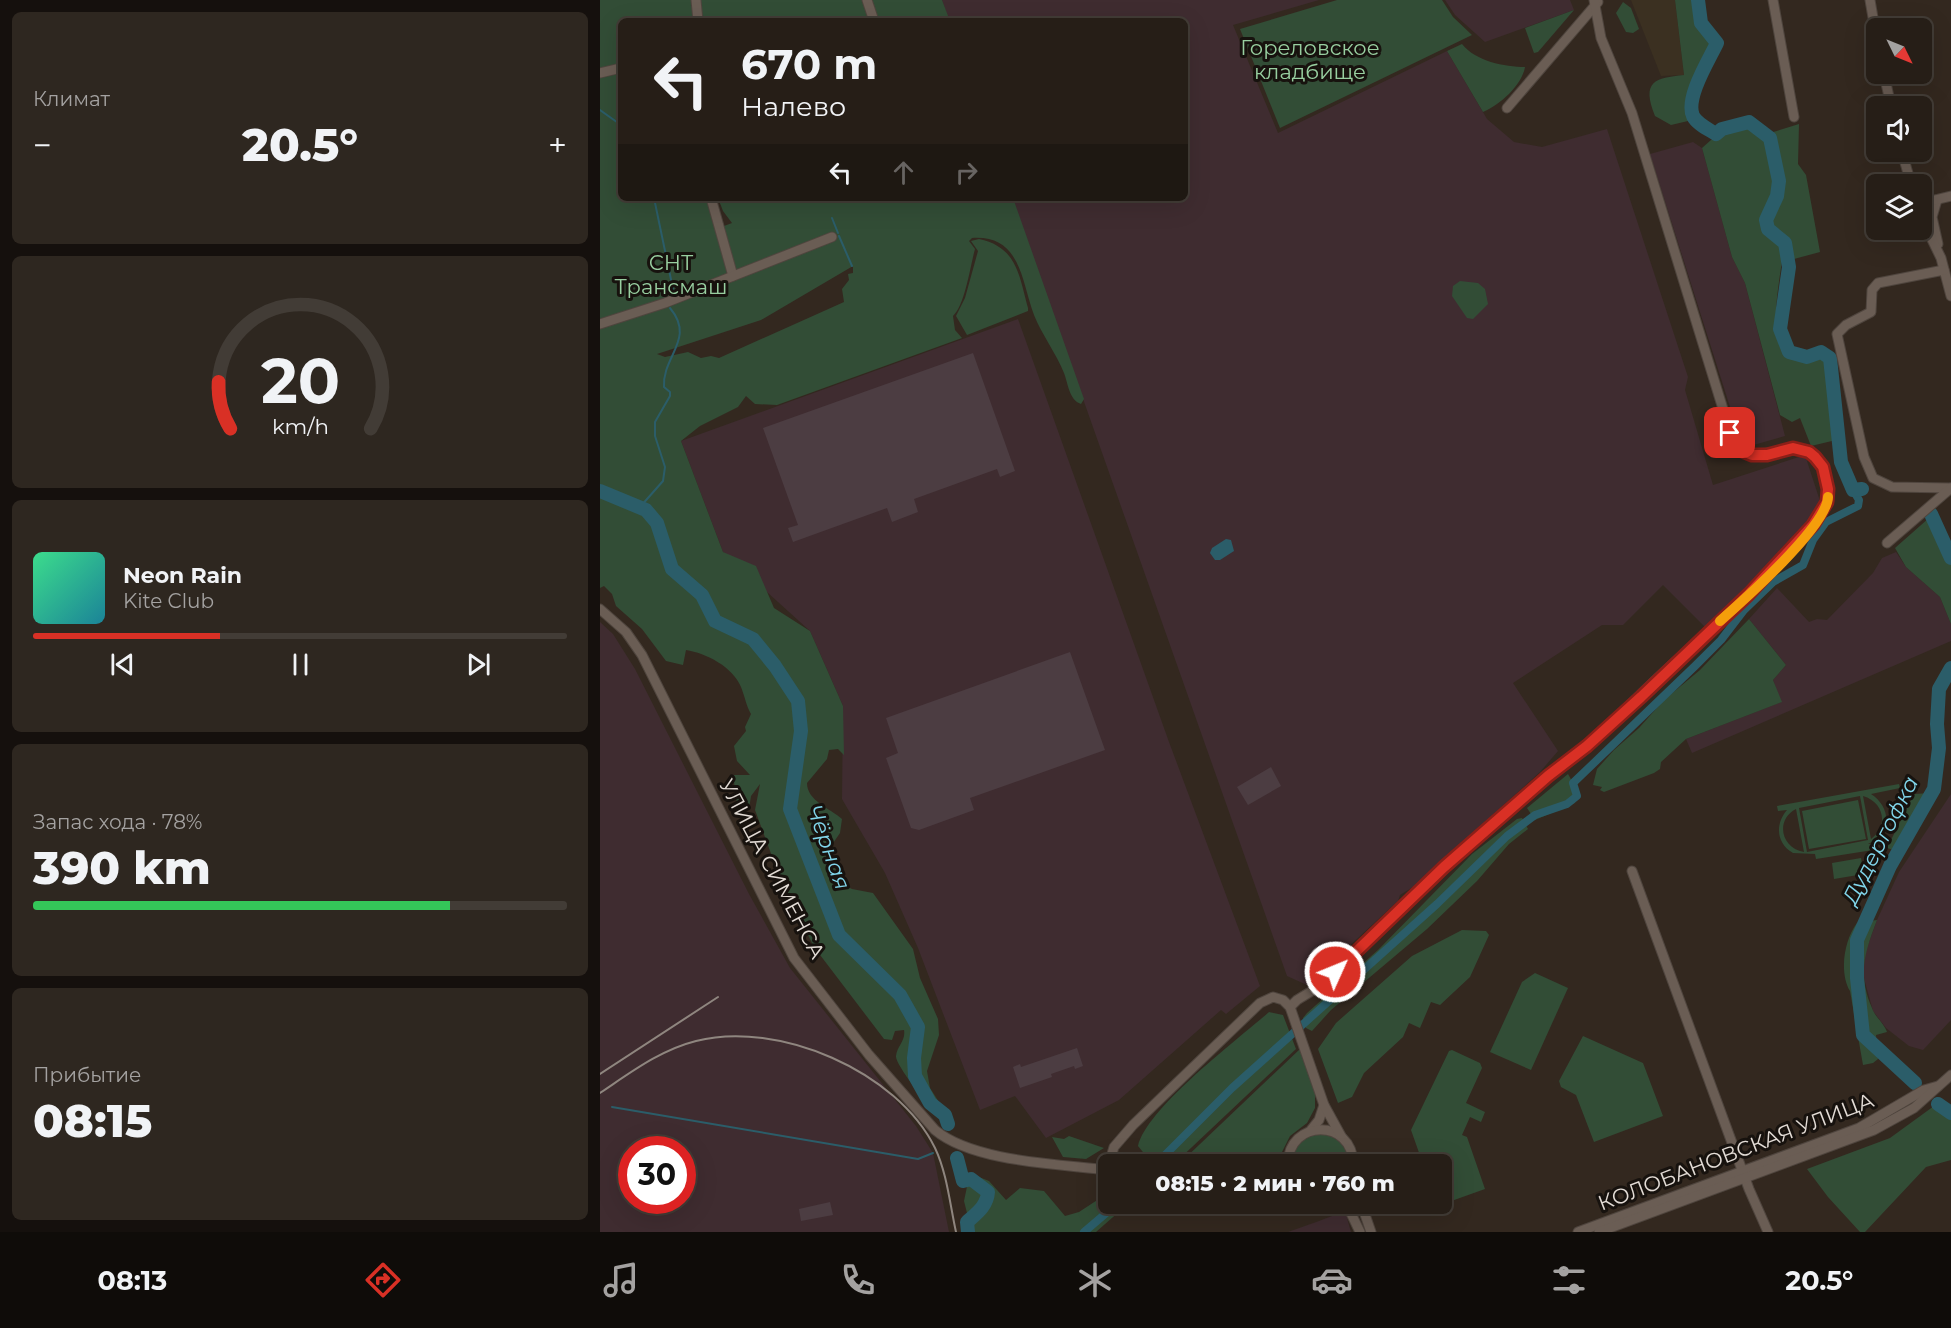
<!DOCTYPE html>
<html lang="ru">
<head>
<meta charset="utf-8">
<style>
  :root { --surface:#261e17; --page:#2e2720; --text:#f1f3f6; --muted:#a4a2a1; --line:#423c36; --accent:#d93025 }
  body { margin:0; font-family:Montserrat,sans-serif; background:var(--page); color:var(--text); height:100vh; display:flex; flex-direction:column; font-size:22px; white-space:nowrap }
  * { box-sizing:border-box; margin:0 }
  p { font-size:20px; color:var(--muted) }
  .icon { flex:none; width:33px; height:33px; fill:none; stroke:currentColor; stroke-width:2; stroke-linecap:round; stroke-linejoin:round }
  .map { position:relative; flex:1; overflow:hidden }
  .sheet { display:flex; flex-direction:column; gap:12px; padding:12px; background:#15100d; width:600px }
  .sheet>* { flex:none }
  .banner { position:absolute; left:18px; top:18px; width:570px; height:183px; border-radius:9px; box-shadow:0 6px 24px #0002,0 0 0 2px var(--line); background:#261e17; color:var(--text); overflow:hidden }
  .needle { width:39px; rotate:133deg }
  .buttons { position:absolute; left:1266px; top:18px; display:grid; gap:12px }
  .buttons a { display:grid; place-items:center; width:66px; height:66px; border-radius:9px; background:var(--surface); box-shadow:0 6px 24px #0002,0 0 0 2px var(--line); font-size:30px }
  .speed { position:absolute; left:18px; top:1136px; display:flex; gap:12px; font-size:30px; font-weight:700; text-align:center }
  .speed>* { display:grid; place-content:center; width:78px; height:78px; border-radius:50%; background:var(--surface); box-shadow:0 6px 24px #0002,0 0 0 2px var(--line); line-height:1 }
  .speed .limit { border:9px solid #d22; background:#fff; color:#111 }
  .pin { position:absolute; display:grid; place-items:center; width:51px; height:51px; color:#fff; margin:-26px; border-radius:12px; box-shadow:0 3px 9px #0006 }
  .me { position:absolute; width:66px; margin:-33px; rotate:46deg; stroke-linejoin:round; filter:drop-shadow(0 0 4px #0008) }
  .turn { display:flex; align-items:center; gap:21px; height:126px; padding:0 24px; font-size:27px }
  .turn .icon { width:78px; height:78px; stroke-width:2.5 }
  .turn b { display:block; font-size:42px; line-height:51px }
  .lanes { display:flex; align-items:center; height:57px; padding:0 24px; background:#0003; justify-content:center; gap:30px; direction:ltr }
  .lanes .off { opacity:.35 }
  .big { font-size:45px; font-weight:800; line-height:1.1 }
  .sheet .widget { flex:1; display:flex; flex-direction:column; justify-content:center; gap:9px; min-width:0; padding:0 21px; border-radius:9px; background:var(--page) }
  .sheet .dial { align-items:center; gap:0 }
  .dial svg { height:156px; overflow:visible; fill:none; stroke:var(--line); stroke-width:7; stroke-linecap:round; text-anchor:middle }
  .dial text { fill:var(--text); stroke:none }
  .song { display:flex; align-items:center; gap:18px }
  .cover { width:72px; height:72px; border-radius:9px; background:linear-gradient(135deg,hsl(150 70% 55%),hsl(190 70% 35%)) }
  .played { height:6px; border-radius:3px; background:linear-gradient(90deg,var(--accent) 35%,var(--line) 35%) }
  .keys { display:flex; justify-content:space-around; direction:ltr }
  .heat { display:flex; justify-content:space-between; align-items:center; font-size:33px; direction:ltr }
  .charge { height:9px; border-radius:4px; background:linear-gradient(90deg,#34c759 78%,var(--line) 0) }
  .trip { position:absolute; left:498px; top:1154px; width:354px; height:60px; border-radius:9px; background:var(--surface); box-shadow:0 6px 24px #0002,0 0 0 2px var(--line); font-weight:800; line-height:60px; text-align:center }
  .tabs { display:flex; height:96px; justify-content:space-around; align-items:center; background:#0f0c09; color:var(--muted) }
  .tabs .icon { width:42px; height:42px }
  .tabs .active { color:var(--accent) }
  .tabs b { font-size:27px; color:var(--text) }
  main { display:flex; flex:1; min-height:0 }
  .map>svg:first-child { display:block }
</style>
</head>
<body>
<main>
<section class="sheet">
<div class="widget"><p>Климат</p>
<div class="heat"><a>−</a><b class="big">20.5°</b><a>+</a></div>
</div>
<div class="widget dial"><svg viewBox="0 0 100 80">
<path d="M14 69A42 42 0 1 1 86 69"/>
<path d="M14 69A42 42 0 0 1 8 45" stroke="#d93025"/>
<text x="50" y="56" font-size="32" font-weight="700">20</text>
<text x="50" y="72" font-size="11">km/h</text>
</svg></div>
<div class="widget">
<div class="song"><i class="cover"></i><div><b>Neon Rain</b><p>Kite Club</p></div></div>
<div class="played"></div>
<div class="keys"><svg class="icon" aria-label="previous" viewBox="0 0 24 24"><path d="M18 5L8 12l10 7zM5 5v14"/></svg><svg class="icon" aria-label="pause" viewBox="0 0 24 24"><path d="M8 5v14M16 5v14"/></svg><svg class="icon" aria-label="next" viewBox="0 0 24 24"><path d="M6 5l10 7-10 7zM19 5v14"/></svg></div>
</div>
<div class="widget"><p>Запас хода · 78%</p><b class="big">390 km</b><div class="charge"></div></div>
<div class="widget"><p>Прибытие</p><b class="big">08:15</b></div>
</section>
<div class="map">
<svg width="1351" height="1232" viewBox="0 0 1351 1232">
  <rect width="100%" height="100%" fill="#33281f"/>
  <polygon fill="#3b3021" points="1031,0 1075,0 1084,75 1061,76"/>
  <g fill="#3f2c30" fill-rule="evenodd">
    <polygon points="342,0 719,0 633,25 678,133 847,51 887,119 914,142 942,147 1007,129 1088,377 1085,390 1113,485 1205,455 1220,501 1210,525 1148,589 1105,627 1063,585 1023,625 1002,625 913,683 958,751 940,772 813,887 800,895 798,901 707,985 687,976 412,198 585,198 585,21 349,21"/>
    <polygon points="845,0 970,0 974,10 885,42 855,15"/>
    <polygon points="1093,142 1102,148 1132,257 1145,283 1185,436 1143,448 1050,154"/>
    <polygon points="418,319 569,742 660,986 626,1014 621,1010 519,1100 446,1138 415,1096 380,1110 318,948 285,873 242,799 243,706 210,631 123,552 81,441"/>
    <polygon points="1296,552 1306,567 1340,597 1351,624 1351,641 1092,753 1086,739 1181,702 1173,680 1186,665 1149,619 1177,588 1209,622 1217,619 1227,620 1273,573 1282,558"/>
    <path d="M0 622 13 634 35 669 149 894 190 968 316 1126 333 1153 349 1232H0ZM32 1149H82V1200H32Z"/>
    <polygon points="1351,794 1351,1020 1323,1050 1309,1046 1286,1028 1273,1011 1262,971 1265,953 1277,920 1299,872"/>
    <polygon points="745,1211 751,1232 688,1232 719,1221"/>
  </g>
  <g fill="#324d36" fill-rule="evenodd">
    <path d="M0 0H342L350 21H21V198H116L124 226 132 223 123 211 118 198H413L484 399 481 404C469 400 468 383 464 373 456 353 442 335 434 315 421 280 421 235 372 238L369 241 375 249C370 267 365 305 353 316L355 330 362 338 177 405 155 404 146 396 138 407 100 426 81 441 123 552 156 566 174 608 210 631 243 706 244 755 238 749 229 750 227 759 207 783C207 801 230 808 242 819L240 833 229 849 236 871 244 885 252 889 273 893 313 949 320 978 338 1019 339 1035 327 1071 330 1088 344 1110 336 1113C328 1106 295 1064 296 1056 297 1046 306 1041 304 1030L295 1031 292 1040 284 1039 214 947 181 881 155 810 160 784 151 796 149 809 139 808 137 804 133 775H150L137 761 134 746 146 731 145 727 151 714C146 705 145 697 141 687 133 667 106 653 86 650L83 665 66 661 42 629 16 606 12 594 4 586 0 588ZM253 266V273L248 274 249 280 242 289 244 302 119 358 111 356 101 358 88 352 65 357 57 354 161 320Z"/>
    <polygon points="737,0 842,0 853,17 872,35 680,128 640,29"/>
    <path d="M1075 0H1095L1100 26 1114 45 1090 97 1088 121 1071 125 1055 116C1041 81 1055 78 1084 75Z"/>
    <polygon points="1023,2 1031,8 1039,29 1033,33 1026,32 1016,13"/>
    <polygon points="974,10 938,52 934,53 925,28"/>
    <path d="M862 44C875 61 905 67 925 67 922 85 900 105 883 112L847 51Z"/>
    <path d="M1199 124 1198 164 1206 175 1220 252 1194 259 1192 265 1190 263C1186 243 1192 245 1173 232L1169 220 1179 199 1181 184 1170 133Z"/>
    <path d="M1133 128H1147L1166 137 1175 190 1164 212 1162 224 1165 231 1183 248C1183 273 1161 347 1194 359 1201 361 1214 359 1222 359L1228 364 1236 440 1211 446 1200 418 1192 422 1180 415 1145 283 1132 257 1102 148 1111 140 1121 137 1122 133Z"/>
    <path d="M379 239C417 247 419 275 428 308V311L367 335 356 316 365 298 378 251 371 241Z"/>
    <polygon points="860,281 878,283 885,289 888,304 873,319 867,318 852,296 853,286"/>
    <polygon points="1329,518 1351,565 1351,624 1340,597 1306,567 1295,548"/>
    <polygon points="1149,619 1186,665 1173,680 1182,702 1086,739 1061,762 1060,769 1054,773 1004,792 1000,790 1002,787 993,785 997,769 1014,750 1039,728 1064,700 1100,670"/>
    <polygon points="968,774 978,792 975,803 935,820 927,808"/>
    <path d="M1299 784 1300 788 1271 794C1291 807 1293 833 1268 844H1272L1273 850 1216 859 1215 854 1193 853C1176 843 1175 824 1187 810L1178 811 1177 806ZM1260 796 1268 840 1207 852 1199 808ZM1263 796C1284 802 1289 826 1271 839ZM1196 809 1204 852C1181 848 1175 820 1196 809Z"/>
    <polygon points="1331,793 1297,851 1287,848 1314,794"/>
    <polygon points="1258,800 1266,839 1209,849 1202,811"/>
    <polygon points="922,818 928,829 909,844 877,881 827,929 731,1010 712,1031 706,1028 703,1018 707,1013 778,950 872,854 917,819"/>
    <polygon points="1261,858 1264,874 1234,879 1232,863"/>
    <path d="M1277 920C1265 952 1257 974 1272 1008 1275 1017 1284 1023 1287 1032L1276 1035 1278 1059 1273 1063 1263 1065 1250 991C1239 973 1244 940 1257 923Z"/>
    <polygon points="862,930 886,931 889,935 870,977 840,1005 831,1002 820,1028 809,1023 803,1037 764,1073 752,1097 738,1103 718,1049 736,1023 812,956"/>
    <polygon points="935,973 968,988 931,1070 890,1052 922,982"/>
    <path d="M669 1012 683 1015 696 1049 574 1164 551 1162 538 1146C547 1108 637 1040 669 1012Z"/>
    <polygon points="983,1036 1043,1063 1063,1116 994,1142 976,1095 961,1087 959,1081"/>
    <polygon points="700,1049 715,1090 715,1108 707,1123 690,1136 676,1164 579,1164"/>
    <polygon points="852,1050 880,1063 882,1068 866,1103 885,1112 881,1122 870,1117 862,1135 867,1137 885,1189 843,1204 842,1164 823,1164 811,1130 849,1051"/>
    <polygon points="1334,1106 1351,1119 1351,1160 1326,1167 1265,1232 1260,1232 1228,1197 1207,1169 1290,1138"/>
    <path d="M718 1134C736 1135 748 1145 748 1164H693C693 1147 702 1138 718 1134Z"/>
    <polygon points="469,1136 504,1148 486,1159 463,1157 452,1137 464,1139"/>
    <polygon points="374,1175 389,1181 406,1200 420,1188 444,1191 465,1216 479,1212 508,1193 508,1203 529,1203 496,1232 368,1232 369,1221 364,1201 369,1177"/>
  </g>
  <polygon fill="#2b5d69" points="626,539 631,540 634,551 620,560 615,560 610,553 612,548"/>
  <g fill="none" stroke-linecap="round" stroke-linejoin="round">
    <g stroke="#2b5d69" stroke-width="2">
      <polyline points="0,110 21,125"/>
      <polyline points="54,198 74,294"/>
      <polyline points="232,218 238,233"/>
      <polyline points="239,236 252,266"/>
      <path d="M40 507 63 481 65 467 55 436V422L70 396V392L64 387C62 356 96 339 70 308"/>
      <polyline points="12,1107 318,1159 333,1153"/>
    </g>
    <g stroke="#2b5d69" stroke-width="8">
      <polyline points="556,1164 632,1088 837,904 907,836 935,815 967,804 977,796 973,783 1095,666 1121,640 1144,610 1173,582 1203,565 1213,540 1226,522 1258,506 1259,500 1253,490"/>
      <polyline points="484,1232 518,1203"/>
    </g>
    <g stroke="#2b5d69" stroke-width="14">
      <path d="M1098 0 1101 23 1117 43C1109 60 1085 98 1093 116 1097 124 1108 129 1116 134L1122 129 1149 122 1170 138 1179 181 1177 196 1166 220 1168 229 1185 243 1189 267 1180 329 1189 352 1207 357 1221 352 1230 358 1241 462 1253 490 1262 489"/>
      <polyline points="0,491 46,510 57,523 72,569 102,595 115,621 153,639 175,666 198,701 201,731 190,809 239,935 300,995 318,1027 314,1058 315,1076 330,1103 345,1115 348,1124"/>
      <polyline points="1331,514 1351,558"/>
      <polyline points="1315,1083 1263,1035 1257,978 1257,940 1290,866 1334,789 1339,748 1337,724 1339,689 1351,668"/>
      <polyline points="1338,1104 1351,1113"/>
      <path d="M357 1158 363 1181 371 1179 388 1192C387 1206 377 1213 367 1222L368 1232"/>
    </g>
  </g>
  <g fill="#4c3d42">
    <polygon points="373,353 415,471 400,477 397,469 314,499 318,512 292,522 287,508 193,542 188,528 198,525 163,428"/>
    <polygon points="470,652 505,750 370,798 374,810 319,830 311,828 286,758 298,753 286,718"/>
    <polygon points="671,767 681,786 648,805 637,787"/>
    <polygon points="477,1048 483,1066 475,1069 474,1066 451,1074 452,1077 420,1088 413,1067 420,1064 421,1067"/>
    <polygon points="230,1202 233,1215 201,1221 199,1209"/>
  </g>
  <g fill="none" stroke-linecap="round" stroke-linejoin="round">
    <g stroke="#4f453e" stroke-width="11">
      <g id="minor">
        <polyline points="96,0 98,21"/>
        <polyline points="267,0 274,21"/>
        <polyline points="1173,0 1194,117"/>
        <polyline points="1270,0 1276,35"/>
        <polyline points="0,73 21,68"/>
        <polyline points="1284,74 1291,106"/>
        <polyline points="907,108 998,2"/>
        <polyline points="1302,152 1311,184"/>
        <polyline points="111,198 133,276"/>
        <polyline points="1337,200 1332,217 1338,244"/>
        <polyline points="1322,203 1351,196"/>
        <polyline points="1322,219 1341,258 1351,296"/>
        <polyline points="1344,270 1278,283 1272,290 1271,312 1246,325 1237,334 1264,457 1273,478 1292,487 1350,488"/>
        <polyline points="0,324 65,303 232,237"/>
        <polyline points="1287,543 1351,488"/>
        <path d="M0 609 26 632 42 655 194 958 269 1055 335 1130C373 1162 459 1164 508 1170"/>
        <polyline points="1032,871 1149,1189 1168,1232"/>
        <path d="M690 1007 697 1000 720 986C785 924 849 862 916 803 940 782 967 764 990 743 1015 721 1038 696 1062 674 1100 639 1139 605 1175 568 1193 550 1212 532 1224 509 1231 497 1227 482 1223 470 1210 429 1166 467 1135 448L1032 113 1001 38 994 0"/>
        <polyline points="711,1130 719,1120 724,1105"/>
        <path d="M688 1164C688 1119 753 1118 753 1164"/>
        <polyline points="507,1170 514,1147 533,1125 660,1003 673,997 683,1000 690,1007 724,1105 741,1136"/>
        <polyline points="746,1203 760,1232"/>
        <polyline points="761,1203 771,1232"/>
        <polyline points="978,1232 1259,1128 1324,1090 1338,1086"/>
        <polyline points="999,1232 1274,1130 1314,1108 1351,1075"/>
      </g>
    </g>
    <use href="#minor" stroke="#6a5d54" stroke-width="9"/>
    <g stroke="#8f867f" stroke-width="2">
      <polyline points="0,1074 118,997"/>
      <path d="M0 1093C30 1073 60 1050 96 1041 178 1020 297 1071 335 1148 347 1173 350 1205 356 1232"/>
    </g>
  </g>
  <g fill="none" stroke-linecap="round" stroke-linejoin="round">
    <g stroke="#8d1f18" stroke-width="15">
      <polyline id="route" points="735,972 844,867 948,776 987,746 1041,697 1149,594 1213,525 1227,502 1228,489 1223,467 1215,457 1209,452 1193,448 1167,455 1152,455 1135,448 1130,433"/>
    </g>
    <use href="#route" stroke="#d93025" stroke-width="10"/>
    <path stroke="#f59e0b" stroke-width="10" d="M1120 621C1144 600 1227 526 1228 497"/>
  </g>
  <g text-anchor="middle" stroke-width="6" stroke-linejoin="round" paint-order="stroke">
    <g font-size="21" fill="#98cfa0" stroke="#17120e">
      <text x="710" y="55">Гореловское<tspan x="710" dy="24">кладбище</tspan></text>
      <text x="71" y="270">СНТ<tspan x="71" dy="24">Трансмаш</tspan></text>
    </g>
    <g font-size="21" fill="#e3dcd6" stroke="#17120e">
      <text transform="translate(172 869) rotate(62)" y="7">УЛИЦА СИМЕНСА</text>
      <text transform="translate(1136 1152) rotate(-21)" y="7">КОЛОБАНОВСКАЯ УЛИЦА</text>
    </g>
    <g font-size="22" font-style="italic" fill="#81d5ea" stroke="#17120e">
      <text transform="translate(1280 840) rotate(-63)" y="8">Дудергофка</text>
      <text transform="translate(229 847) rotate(70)" y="8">Чёрная</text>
    </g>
  </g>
</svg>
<div class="buttons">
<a><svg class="needle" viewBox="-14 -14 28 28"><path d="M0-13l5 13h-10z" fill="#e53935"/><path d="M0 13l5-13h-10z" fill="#a4a2a1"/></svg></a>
<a><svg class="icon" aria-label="sound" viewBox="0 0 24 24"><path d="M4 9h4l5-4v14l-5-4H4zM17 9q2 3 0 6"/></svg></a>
<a><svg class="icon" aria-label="layers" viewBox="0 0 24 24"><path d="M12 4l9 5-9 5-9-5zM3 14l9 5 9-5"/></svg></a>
</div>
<div class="speed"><div class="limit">30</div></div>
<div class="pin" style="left:1130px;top:433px;background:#d93025"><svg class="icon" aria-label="arrive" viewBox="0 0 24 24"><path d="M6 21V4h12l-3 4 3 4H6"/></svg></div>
<svg class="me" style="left:735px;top:972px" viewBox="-20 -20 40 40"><circle r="17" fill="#d93025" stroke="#fff" stroke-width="3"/><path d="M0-11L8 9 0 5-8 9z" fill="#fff"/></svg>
<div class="trip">08:15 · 2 мин · 760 m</div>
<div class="banner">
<div class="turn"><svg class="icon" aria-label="left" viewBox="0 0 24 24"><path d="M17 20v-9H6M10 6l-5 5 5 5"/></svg><div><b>670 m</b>Налево</div></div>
<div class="lanes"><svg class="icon" aria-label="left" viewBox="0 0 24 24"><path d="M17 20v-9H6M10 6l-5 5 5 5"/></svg><svg class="icon off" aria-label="ahead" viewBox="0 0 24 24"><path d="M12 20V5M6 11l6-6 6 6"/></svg><svg class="icon off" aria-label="right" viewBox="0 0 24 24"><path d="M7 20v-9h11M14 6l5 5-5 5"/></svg></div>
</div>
</div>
</main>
<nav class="tabs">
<b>08:13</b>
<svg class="icon active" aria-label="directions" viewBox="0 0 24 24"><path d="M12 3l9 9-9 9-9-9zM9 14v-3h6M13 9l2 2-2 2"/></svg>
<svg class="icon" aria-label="music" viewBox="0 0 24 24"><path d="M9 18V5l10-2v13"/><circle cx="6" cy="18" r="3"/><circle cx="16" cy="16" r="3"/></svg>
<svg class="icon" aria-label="phone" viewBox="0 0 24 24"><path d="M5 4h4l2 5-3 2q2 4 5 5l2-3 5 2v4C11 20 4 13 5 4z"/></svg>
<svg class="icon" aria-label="climate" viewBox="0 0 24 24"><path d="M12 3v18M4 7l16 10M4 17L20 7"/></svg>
<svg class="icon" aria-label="car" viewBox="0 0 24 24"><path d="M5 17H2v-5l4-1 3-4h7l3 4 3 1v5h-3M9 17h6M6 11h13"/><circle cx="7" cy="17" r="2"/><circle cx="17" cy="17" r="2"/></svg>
<svg class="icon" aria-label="filters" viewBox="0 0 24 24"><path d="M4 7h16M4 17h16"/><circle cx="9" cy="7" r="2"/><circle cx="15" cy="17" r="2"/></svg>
<b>20.5°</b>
</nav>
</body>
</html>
